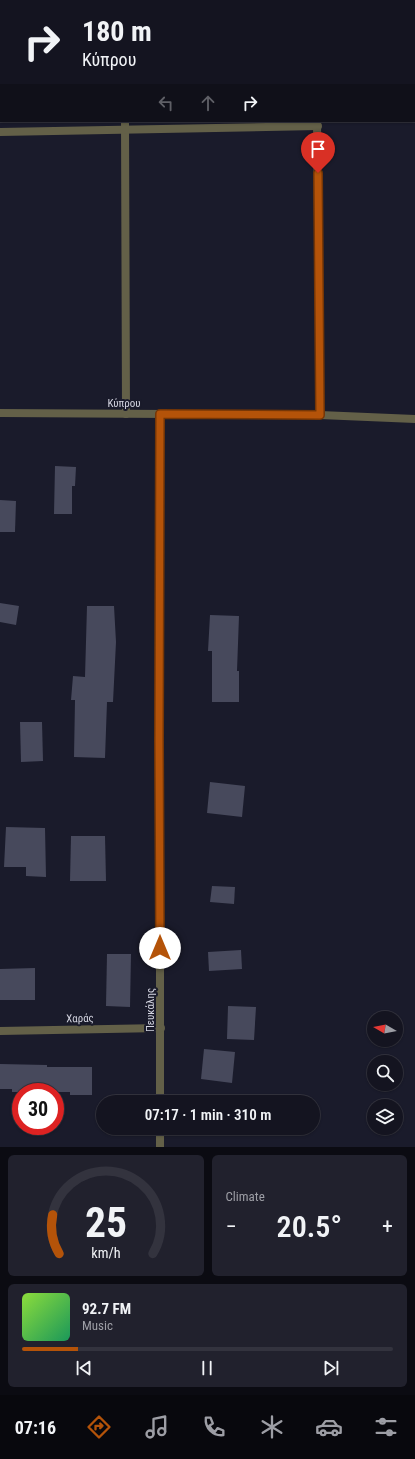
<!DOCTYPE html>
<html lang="en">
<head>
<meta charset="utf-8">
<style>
  :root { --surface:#141420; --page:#21212d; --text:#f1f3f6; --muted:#9d9ea5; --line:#33333e; --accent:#b45309 }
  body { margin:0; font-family:"Roboto Condensed",sans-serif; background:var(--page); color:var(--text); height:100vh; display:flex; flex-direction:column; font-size:15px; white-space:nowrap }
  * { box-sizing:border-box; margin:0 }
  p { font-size:13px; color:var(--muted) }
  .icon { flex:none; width:22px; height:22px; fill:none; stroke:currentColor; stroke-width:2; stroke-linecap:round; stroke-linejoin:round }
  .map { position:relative; height:1147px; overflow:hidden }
  .sheet { display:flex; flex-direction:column; gap:8px; padding:8px; background:#0b0b12; flex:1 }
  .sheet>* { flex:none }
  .top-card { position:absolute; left:0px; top:0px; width:415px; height:122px; box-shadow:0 1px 3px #0004,0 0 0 1px var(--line); background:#141420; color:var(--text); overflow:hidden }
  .needle { width:26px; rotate:279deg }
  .controls { position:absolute; left:367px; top:1011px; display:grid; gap:8px }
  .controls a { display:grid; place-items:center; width:36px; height:36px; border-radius:50%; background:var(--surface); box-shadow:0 1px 3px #0004,0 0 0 1px var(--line); font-size:20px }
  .speed { position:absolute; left:12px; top:1083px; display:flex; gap:8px; font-size:20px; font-weight:700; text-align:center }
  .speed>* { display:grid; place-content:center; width:52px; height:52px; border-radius:50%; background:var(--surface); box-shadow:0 1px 3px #0004,0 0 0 1px var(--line); line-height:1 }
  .speed .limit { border:6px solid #d22; background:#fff; color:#111 }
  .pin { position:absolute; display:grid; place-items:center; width:34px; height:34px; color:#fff; margin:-41px -17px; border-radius:50% 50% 50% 0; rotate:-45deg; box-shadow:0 0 4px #0007 }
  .pin .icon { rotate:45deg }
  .me { position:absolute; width:44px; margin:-22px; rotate:0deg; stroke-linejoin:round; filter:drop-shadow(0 0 3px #0008) }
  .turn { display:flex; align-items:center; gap:14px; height:84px; padding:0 16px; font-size:18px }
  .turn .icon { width:52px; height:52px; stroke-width:2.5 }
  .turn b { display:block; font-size:28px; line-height:34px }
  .lanes { display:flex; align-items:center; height:38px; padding:0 16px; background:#0003; justify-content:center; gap:20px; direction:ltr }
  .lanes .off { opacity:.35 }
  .big { font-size:30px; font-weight:600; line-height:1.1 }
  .sheet .tile { flex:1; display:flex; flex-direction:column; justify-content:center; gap:6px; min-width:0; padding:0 14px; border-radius:6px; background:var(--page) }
  .sheet .dial { align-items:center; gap:0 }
  .dial svg { height:104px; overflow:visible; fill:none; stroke:var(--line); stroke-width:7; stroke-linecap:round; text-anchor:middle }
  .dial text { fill:var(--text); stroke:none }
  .song { display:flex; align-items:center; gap:12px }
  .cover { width:48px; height:48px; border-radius:6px; background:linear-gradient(135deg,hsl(90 70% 55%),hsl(150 70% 35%)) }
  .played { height:4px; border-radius:2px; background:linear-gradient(90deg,var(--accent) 15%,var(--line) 15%) }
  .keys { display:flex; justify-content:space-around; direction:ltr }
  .heat { display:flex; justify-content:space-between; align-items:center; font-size:22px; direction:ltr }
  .sheet .tiles { flex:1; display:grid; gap:8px; grid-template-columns:1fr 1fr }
  .tile:last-child { grid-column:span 2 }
  .trip { position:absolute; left:96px; top:1095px; width:224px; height:40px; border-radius:20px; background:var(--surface); box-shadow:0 1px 3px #0004,0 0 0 1px var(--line); font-weight:600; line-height:40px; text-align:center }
  .tab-bar { display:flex; height:64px; justify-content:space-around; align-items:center; background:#08080d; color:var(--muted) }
  .tab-bar .icon { width:28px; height:28px }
  .tab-bar .current { color:var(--accent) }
  .tab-bar b { font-size:18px; color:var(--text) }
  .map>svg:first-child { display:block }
</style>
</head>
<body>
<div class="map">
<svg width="415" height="1147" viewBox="0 0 415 1147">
  <rect width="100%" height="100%" fill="#1a1b2b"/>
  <g fill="#47495c">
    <polygon points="55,466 76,467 75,486 72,486 72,514 54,514"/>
    <polygon points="0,500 16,501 15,532 0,532"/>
    <polygon points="0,603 19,606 16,625 0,622"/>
    <polygon points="87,606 114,606 116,642 113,702 107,702 105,758 74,757 75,700 71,700 73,676 85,677"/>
    <polygon points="210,615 239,616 237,671 239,671 239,702 212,702 212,651 208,651"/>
    <polygon points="20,722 42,722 43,761 21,762"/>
    <polygon points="210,782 245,786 242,817 207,813"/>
    <polygon points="6,827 45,828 46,877 26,876 26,867 4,867"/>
    <polygon points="71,836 105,836 106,881 70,881"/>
    <polygon points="212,886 235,887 234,904 210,902"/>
    <polygon points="241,950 242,969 209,971 208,952"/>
    <polygon points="107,954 131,954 130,1007 106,1006"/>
    <polygon points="35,968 35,1000 0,1000 0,969"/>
    <polygon points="228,1006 256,1007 254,1040 227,1039"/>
    <polygon points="204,1049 235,1052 232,1083 201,1079"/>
    <polygon points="0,1064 47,1065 47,1067 92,1067 92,1095 70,1095 70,1092 12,1092 12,1089 0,1089"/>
  </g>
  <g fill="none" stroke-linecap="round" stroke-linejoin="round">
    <g stroke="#636048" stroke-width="8">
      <polyline points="123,0 123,1"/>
      <polyline points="310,0 310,1"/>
      <polyline points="125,121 126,414"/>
      <polyline points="317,122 320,415"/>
      <polyline points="0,132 318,126"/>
      <polyline points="0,413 320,415 415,419"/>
      <polyline points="160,414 160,1102"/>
      <polyline points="0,1031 161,1028"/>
      <polyline points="160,1147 160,1128"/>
    </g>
  </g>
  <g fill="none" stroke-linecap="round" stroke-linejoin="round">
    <g stroke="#753606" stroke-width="10">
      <polyline id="route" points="160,948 159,741 160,414 320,415 318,173"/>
    </g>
    <use href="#route" stroke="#b45309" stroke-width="7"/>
  </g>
  <g text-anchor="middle" stroke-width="4" stroke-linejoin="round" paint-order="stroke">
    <g font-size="11" fill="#d3d4e0" stroke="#1a1b2b">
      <text x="124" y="407">Κύπρου</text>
      <text transform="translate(150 1010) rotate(-90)" y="4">Πευκάλης</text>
      <text transform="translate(80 1018) rotate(-1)" y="4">Χαράς</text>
    </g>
  </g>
</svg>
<div class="controls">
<a><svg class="needle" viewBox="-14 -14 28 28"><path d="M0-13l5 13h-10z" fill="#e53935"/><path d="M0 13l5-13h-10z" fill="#9d9ea5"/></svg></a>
<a><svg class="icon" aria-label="search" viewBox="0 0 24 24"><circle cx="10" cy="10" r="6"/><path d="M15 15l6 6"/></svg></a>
<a><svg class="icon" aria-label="layers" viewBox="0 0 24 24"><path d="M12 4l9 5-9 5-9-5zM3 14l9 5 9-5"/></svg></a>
</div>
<div class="speed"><div class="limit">30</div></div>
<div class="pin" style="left:318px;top:173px;background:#d93025"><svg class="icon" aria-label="arrive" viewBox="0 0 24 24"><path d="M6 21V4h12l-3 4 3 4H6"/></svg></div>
<svg class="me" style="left:160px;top:948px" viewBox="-20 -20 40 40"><circle r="19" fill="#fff"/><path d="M0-13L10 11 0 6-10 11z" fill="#b45309"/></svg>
<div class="trip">07:17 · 1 min · 310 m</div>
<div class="top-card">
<div class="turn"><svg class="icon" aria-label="right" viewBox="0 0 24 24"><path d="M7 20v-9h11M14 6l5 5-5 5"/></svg><div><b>180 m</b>Κύπρου</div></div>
<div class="lanes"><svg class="icon off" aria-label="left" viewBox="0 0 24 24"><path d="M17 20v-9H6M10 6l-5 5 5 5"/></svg><svg class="icon off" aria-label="ahead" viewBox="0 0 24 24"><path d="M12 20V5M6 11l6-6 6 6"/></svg><svg class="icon" aria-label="right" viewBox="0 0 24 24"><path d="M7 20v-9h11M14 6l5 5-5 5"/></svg></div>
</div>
</div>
<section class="sheet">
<div class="tiles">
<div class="tile dial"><svg viewBox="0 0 100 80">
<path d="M14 69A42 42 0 1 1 86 69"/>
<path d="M14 69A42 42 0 0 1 9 39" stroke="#b45309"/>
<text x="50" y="56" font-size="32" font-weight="700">25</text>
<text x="50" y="72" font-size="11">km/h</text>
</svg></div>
<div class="tile"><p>Climate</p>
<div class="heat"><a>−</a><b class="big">20.5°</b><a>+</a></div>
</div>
<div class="tile">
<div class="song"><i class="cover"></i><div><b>92.7 FM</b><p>Music</p></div></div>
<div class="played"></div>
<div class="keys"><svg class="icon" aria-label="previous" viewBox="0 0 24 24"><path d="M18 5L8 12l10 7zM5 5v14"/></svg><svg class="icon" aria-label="pause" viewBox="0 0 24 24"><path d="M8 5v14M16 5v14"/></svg><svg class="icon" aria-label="next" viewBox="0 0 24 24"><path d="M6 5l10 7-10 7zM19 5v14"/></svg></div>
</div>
</div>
</section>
<nav class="tab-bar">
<b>07:16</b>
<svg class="icon current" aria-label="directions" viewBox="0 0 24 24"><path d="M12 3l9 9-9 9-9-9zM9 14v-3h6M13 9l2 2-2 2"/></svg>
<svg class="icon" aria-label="music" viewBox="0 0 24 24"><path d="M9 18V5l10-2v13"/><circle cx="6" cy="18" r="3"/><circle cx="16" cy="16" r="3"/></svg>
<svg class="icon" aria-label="phone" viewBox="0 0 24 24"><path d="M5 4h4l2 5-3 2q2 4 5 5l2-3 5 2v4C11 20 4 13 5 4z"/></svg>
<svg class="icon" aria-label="climate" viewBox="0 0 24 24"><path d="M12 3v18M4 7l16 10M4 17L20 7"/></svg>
<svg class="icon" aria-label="car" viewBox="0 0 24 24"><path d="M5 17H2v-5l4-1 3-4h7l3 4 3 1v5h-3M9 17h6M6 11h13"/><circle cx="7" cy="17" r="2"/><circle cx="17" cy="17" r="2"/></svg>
<svg class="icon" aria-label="filters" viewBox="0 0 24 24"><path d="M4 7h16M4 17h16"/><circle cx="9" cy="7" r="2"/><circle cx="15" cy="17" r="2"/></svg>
</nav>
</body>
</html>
